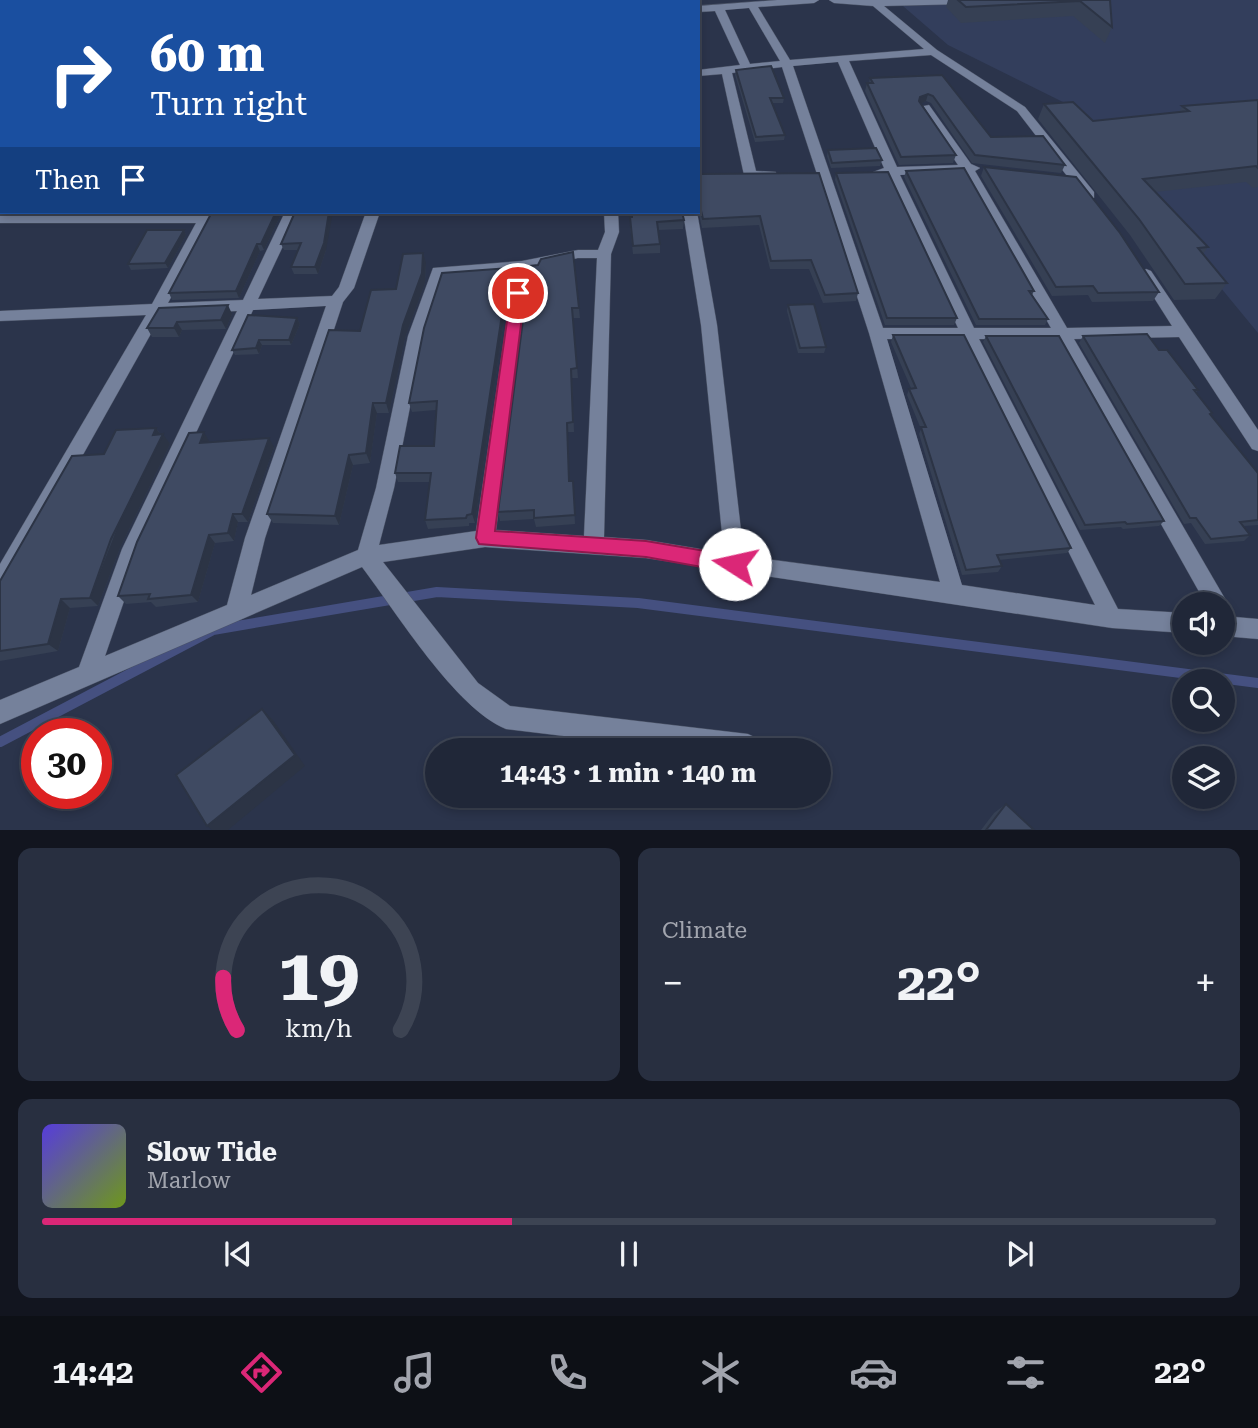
<!DOCTYPE html>
<html lang="en">
<head>
<meta charset="utf-8">
<style>
  :root { --surface:#202738; --page:#282f40; --text:#f1f3f6; --muted:#a2a5ae; --line:#3d4453; --accent:#db2777 }
  body { margin:0; font-family:"Roboto Serif",serif; background:var(--page); color:var(--text); height:100vh; display:flex; flex-direction:column; font-size:26px; white-space:nowrap }
  * { box-sizing:border-box; margin:0 }
  p { font-size:23px; color:var(--muted) }
  .icon { flex:none; width:38px; height:38px; fill:none; stroke:currentColor; stroke-width:2; stroke-linecap:round; stroke-linejoin:round }
  .map { position:relative; height:830px; overflow:hidden }
  .side { display:flex; flex-direction:column; gap:18px; padding:18px; background:#12151f; flex:1 }
  .side>* { flex:none }
  .guide { position:absolute; left:0px; top:0px; width:700px; height:214px; box-shadow:0 4px 10px #0003,0 0 0 2px var(--line); background:#1a4fa0; color:#fff; overflow:hidden }
  .fabs { position:absolute; left:1172px; top:592px; display:grid; gap:14px }
  .fabs a { display:grid; place-items:center; width:63px; height:63px; border-radius:50%; background:var(--surface); box-shadow:0 4px 10px #0003,0 0 0 2px var(--line); font-size:35px }
  .speed { position:absolute; left:21px; top:718px; display:flex; gap:14px; font-size:35px; font-weight:700; text-align:center }
  .speed>* { display:grid; place-content:center; width:91px; height:91px; border-radius:50%; background:var(--surface); box-shadow:0 4px 10px #0003,0 0 0 2px var(--line); line-height:1 }
  .speed .limit { border:10px solid #d22; background:#fff; color:#111 }
  .pin { position:absolute; display:grid; place-items:center; width:60px; height:60px; color:#fff; margin:-30px; border:4px solid #fff; border-radius:50%; box-shadow:0 2px 7px #0007 }
  .me { position:absolute; width:77px; margin:-38px; rotate:280deg; stroke-linejoin:round; filter:drop-shadow(0 0 5px #0008) }
  .turn { display:flex; align-items:center; gap:24px; height:147px; padding:0 35px; font-size:32px }
  .turn .icon { width:91px; height:91px; stroke-width:2.5 }
  .turn b { display:block; font-size:49px; line-height:60px }
  .then { display:flex; align-items:center; height:66px; padding:0 35px; background:#0003; gap:14px; font-size:26px }
  .big { font-size:52px; font-weight:700; line-height:1.1 }
  .side .widget { flex:1; display:flex; flex-direction:column; justify-content:center; gap:10px; min-width:0; padding:0 24px; border-radius:14px; background:var(--page) }
  .side .dial { align-items:center; gap:0 }
  .dial svg { height:182px; overflow:visible; fill:none; stroke:var(--line); stroke-width:7; stroke-linecap:round; text-anchor:middle }
  .dial text { fill:var(--text); stroke:none }
  .song { display:flex; align-items:center; gap:21px }
  .cover { width:84px; height:84px; border-radius:10px; background:linear-gradient(135deg,hsl(250 70% 55%),hsl(80 70% 35%)) }
  .played { height:7px; border-radius:4px; background:linear-gradient(90deg,var(--accent) 40%,var(--line) 40%) }
  .keys { display:flex; justify-content:space-around; direction:ltr }
  .heat { display:flex; justify-content:space-between; align-items:center; font-size:38px; direction:ltr }
  .side .tiles { flex:1; display:grid; gap:18px; grid-template-columns:1fr 1fr }
  .widget:last-child { grid-column:span 2 }
  .trip { position:absolute; left:425px; top:738px; width:406px; height:70px; border-radius:35px; background:var(--surface); box-shadow:0 4px 10px #0003,0 0 0 2px var(--line); font-weight:700; line-height:70px; text-align:center }
  .tabs { display:flex; height:112px; justify-content:space-around; align-items:center; background:#0d1016; color:var(--muted) }
  .tabs .icon { width:49px; height:49px }
  .tabs .active { color:var(--accent) }
  .tabs b { font-size:32px; color:var(--text) }
  .map>svg:first-child { display:block }
</style>
</head>
<body>
<div class="map">
<svg width="1258" height="830" viewBox="0 0 1258 830">
  <rect width="100%" height="100%" fill="#2b344b"/>
  <g fill="#333e5c">
    <polygon points="0,0 646,0 2,2 2,54"/>
    <polygon points="896,0 1258,0 1258,333 1071,106 948,45"/>
  </g>
  <g fill="none" stroke-linecap="round" stroke-linejoin="round">
    <polyline stroke="#455080" stroke-width="10" points="0,742 213,630 437,592 638,603 1258,683"/>
    <g stroke="#4a5265" stroke-width="1">
      <g id="minor">
        <path d="M777 0H819L814 3 758 7 790 60 924 49 873 6 834 3 829 0H970L966 4 884 6 937 50 1025 107 1094 192V198H1084L1017 111 931 55 849 61 897 167 958 165 919 107 929 105 971 164 980 168 975 171 1067 328 1172 326 1139 274 1146 269 1151 271 1258 430V451L1252 449 1179 337 1074 339 1224 597 1228 604 1224 611 1223 604H1206L1057 339H979L1118 609 1185 613V633L1112 628 646 558 485 547 383 562 478 683 510 706 748 734 756 738 760 746 758 751H688L506 729C455 708 397 613 362 567L0 724V700L79 667 122 549 237 311 162 314 7 590 0 592V564L146 315 0 321V311L152 304 196 223H0V215H201L202 212H216L168 303 243 300 285 212H299L258 299 332 296 339 287 366 212H380L354 288 343 302 265 538 251 595 358 550 376 488 408 336 433 268 522 261 578 250H598L605 232 604 212H618L619 232 611 254 604 537 646 540 724 553 701 325 683 212H697L717 325 744 556 940 582 869 333 782 67 732 73 756 171 776 172V178C766 180 750 181 744 175L722 74 698 76V70L740 65 715 11 698 12V6ZM749 8 780 61 750 64 725 10ZM838 62 884 168 873 172 879 176 887 175 958 328H883L793 66ZM963 172 1051 328H974L900 175ZM578 258H597L584 536 496 530 529 269ZM514 271 476 531 379 545 394 488 424 336 444 275ZM326 306 245 538 227 605 105 656 142 549 253 310ZM887 339H963L1095 605 962 585Z"/>
        <rect x="0" y="76" width="2" height="6"/>
        <rect x="0" y="98" width="2" height="6"/>
        <rect x="0" y="120" width="2" height="8"/>
        <rect x="0" y="152" width="2" height="8"/>
        <polygon points="1223,616 1258,619 1258,639 1223,636"/>
      </g>
    </g>
    <use href="#minor" fill="#75819b" fill-rule="evenodd"/>
  </g>
  <g fill="#364054">
    <polygon points="3,0 109,0 108,2 2,2 2,42 0,42 0,3"/>
    <rect x="533" y="0" width="66" height="2"/>
    <polygon points="948,0 1110,0 1112,27 1105,43 1073,16 961,23 946,7"/>
    <polygon points="736,70 784,98 783,103 772,103 785,135 784,140 755,142 735,75"/>
    <polygon points="942,75 991,137 1065,165 1061,173 972,163 931,103 926,101 921,103 956,155 953,163 899,165 865,91 867,83 869,83 870,78"/>
    <polygon points="1258,100 1258,187 1253,188 1246,182 1155,192 1208,247 1203,254 1227,283 1215,299 1174,300 1130,235 1038,119 1044,104 1093,121 1179,112 1182,106"/>
    <polygon points="828,150 882,160 880,166 831,168 827,156"/>
    <polygon points="984,167 1159,292 1153,301 1092,302 1088,295 1052,296 981,176"/>
    <polygon points="906,171 1034,291 1032,295 1048,319 1045,325 976,325 904,177"/>
    <polygon points="819,173 858,293 856,301 823,303 809,269 770,269 759,225 702,228 698,210 698,174"/>
    <polygon points="836,173 957,318 954,325 885,325 835,180"/>
    <polygon points="282,212 264,250 260,251 239,298 172,300 169,293"/>
    <polygon points="295,212 326,250 318,274 294,274 291,267 298,250 284,250 281,244"/>
    <polygon points="630,212 682,212 684,220 683,229 658,230 660,244 660,253 633,254 630,226 630,217 631,217"/>
    <polygon points="184,230 186,235 168,268 131,270 128,264"/>
    <polygon points="573,252 580,318 573,318 578,378 572,378 574,432 568,432 569,481 573,481 575,524 536,527 534,519 500,521 498,512"/>
    <polygon points="426,263 425,283 406,335 389,413 377,413 370,463 353,465 339,525 273,523 267,514 360,331 396,289"/>
    <polygon points="509,268 510,277 475,523 469,523 469,526 428,529 425,520 430,482 398,482 395,473 434,446 436,410 412,412 409,403"/>
    <polygon points="788,305 826,347 824,353 798,353 787,311"/>
    <polygon points="159,308 232,314 226,329 182,330 179,337 152,337 147,328"/>
    <polygon points="297,318 300,324 291,345 262,345 259,354 235,355 232,350"/>
    <polygon points="893,335 1071,548 1067,553 999,560 1002,566 998,572 962,575 919,434 921,429 907,395 909,389 911,388 891,342"/>
    <polygon points="986,336 1164,521 1159,526 1123,529 1121,527 1080,530 983,342"/>
    <polygon points="1083,336 1159,350 1198,390 1196,393 1212,413 1211,415 1258,473 1258,525 1244,526 1250,535 1244,541 1205,544 1191,523 1184,524 1079,343"/>
    <polygon points="156,428 161,435 170,444 120,548 98,606 70,608 58,651 0,661 0,581 104,454"/>
    <polygon points="209,441 209,442 274,447 248,522 238,522 234,541 215,543 198,602 156,607 151,602 126,604 118,596"/>
    <polygon points="1006,804 1034,830 981,830 994,813"/>
  </g>
  <g fill="#2c3445">
    <polygon points="85,0 109,0 108,2 83,2"/>
    <polygon points="203,0 216,0 215,2 202,2"/>
    <polygon points="928,94 926,101 918,105 920,97"/>
    <polygon points="276,212 282,212 264,250 261,244"/>
    <polygon points="329,212 333,212 326,250 318,274 315,267"/>
    <polygon points="184,230 186,235 168,268 165,263"/>
    <polygon points="257,244 260,251 239,298 236,291"/>
    <polygon points="423,253 426,263 425,283 406,335 389,413 386,403 403,325"/>
    <polygon points="509,268 510,277 475,523 472,514"/>
    <polygon points="228,305 232,314 226,329 221,320"/>
    <polygon points="297,318 300,324 291,345 289,340"/>
    <polygon points="177,322 182,330 179,337 174,328"/>
    <polygon points="259,340 262,345 259,354 256,348"/>
    <polygon points="373,403 377,413 370,463 366,453"/>
    <polygon points="156,428 162,437 163,434 170,444 120,548 98,606 90,598"/>
    <polygon points="204,432 209,441 206,451 200,443"/>
    <polygon points="269,438 274,447 248,522 242,514"/>
    <polygon points="349,455 353,465 339,525 335,516"/>
    <polygon points="233,514 238,522 234,541 228,533"/>
    <polygon points="209,535 215,543 198,602 191,595"/>
    <polygon points="61,599 70,608 58,651 48,644"/>
    <polygon points="262,709 273,720 305,766 228,830 212,830 207,826"/>
  </g>
  <g fill="#3f4a62" stroke="#2c3445" stroke-width="2">
    <polygon points="3,0 85,0 83,2 2,2 2,24 0,24 0,3"/>
    <polygon points="149,0 203,0 202,2 148,2"/>
    <polygon points="455,0 488,0 487,2 455,2"/>
    <polygon points="958,0 1110,0 1112,27 1080,1 966,7"/>
    <polygon points="771,66 784,98 770,98 785,135 756,137 736,70"/>
    <polygon points="942,75 991,137 1043,136 1065,165 975,155 933,96 928,94 920,97 919,101 956,155 901,157 867,83 873,83 870,78"/>
    <polygon points="1258,100 1258,168 1256,166 1143,179 1208,247 1198,248 1227,283 1185,284 1139,219 1044,104 1073,102 1093,121 1189,111 1182,106"/>
    <polygon points="876,148 882,160 832,163 828,150"/>
    <polygon points="984,167 1076,177 1120,233 1159,292 1098,293 1093,286 1056,287"/>
    <polygon points="964,168 1034,291 1029,291 1048,319 979,319 906,171"/>
    <polygon points="888,172 957,318 887,318 836,173"/>
    <polygon points="819,173 858,293 825,295 811,260 771,261 760,216 703,219 699,202 698,202 698,174"/>
    <polygon points="212,212 276,212 261,244 257,244 236,291 169,293"/>
    <polygon points="295,212 329,212 324,243 315,267 291,267 301,243 281,244"/>
    <polygon points="632,212 682,212 684,220 657,222 660,244 633,246 630,217 632,217"/>
    <polygon points="147,230 184,230 165,263 128,264"/>
    <polygon points="573,252 579,308 572,308 577,368 571,369 573,422 567,423 569,481 573,481 575,515 534,518 534,510 498,512 530,266 538,265 541,259"/>
    <polygon points="423,253 422,273 403,325 386,403 373,403 366,453 349,455 335,516 267,514 329,330 360,331 371,290 396,289 403,254"/>
    <polygon points="509,268 472,514 467,515 466,518 425,520 431,473 395,473 400,446 434,446 437,401 409,403 424,328 442,273"/>
    <polygon points="814,304 826,347 800,348 788,305"/>
    <polygon points="228,305 221,320 177,322 174,328 147,328 159,308"/>
    <polygon points="248,315 297,318 289,340 259,340 256,348 232,350"/>
    <polygon points="1147,334 1159,350 1167,350 1198,390 1194,390 1212,413 1210,414 1258,473 1258,520 1240,522 1250,535 1211,539 1196,518 1190,518 1083,336"/>
    <polygon points="893,335 964,335 1071,548 997,555 1002,566 966,570 921,427 926,427 909,389 916,388"/>
    <polygon points="986,336 1059,336 1164,521 1127,524 1125,522 1085,525"/>
    <polygon points="156,428 153,435 163,434 111,539 90,598 61,599 48,644 0,651 0,581 72,456 104,454 116,430"/>
    <polygon points="204,432 200,443 269,438 242,514 233,514 228,533 209,535 191,595 148,599 150,594 118,596 137,542 189,433"/>
    <polygon points="262,709 295,755 207,826 176,775"/>
    <polygon points="1006,804 1034,830 986,830"/>
  </g>
  <polygon fill="#db2777" stroke="#8e194d" stroke-width="2" points="518,288 525,293 495,531 646,541 735,556 742,559 745,564 742,570 735,573 646,557 479,544 476,538 511,293"/>
</svg>
<div class="fabs">
<a><svg class="icon" aria-label="sound" viewBox="0 0 24 24"><path d="M4 9h4l5-4v14l-5-4H4zM17 9q2 3 0 6"/></svg></a>
<a><svg class="icon" aria-label="search" viewBox="0 0 24 24"><circle cx="10" cy="10" r="6"/><path d="M15 15l6 6"/></svg></a>
<a><svg class="icon" aria-label="layers" viewBox="0 0 24 24"><path d="M12 4l9 5-9 5-9-5zM3 14l9 5 9-5"/></svg></a>
</div>
<div class="speed"><div class="limit">30</div></div>
<div class="pin" style="left:518px;top:293px;background:#d93025"><svg class="icon" aria-label="arrive" viewBox="0 0 24 24"><path d="M6 21V4h12l-3 4 3 4H6"/></svg></div>
<svg class="me" style="left:735px;top:564px" viewBox="-20 -20 40 40"><circle r="19" fill="#fff"/><path d="M0-13L10 11 0 6-10 11z" fill="#db2777"/></svg>
<div class="trip">14:43 · 1 min · 140 m</div>
<div class="guide">
<div class="turn"><svg class="icon" aria-label="right" viewBox="0 0 24 24"><path d="M7 20v-9h11M14 6l5 5-5 5"/></svg><div><b>60 m</b>Turn right</div></div>
<div class="then">Then<svg class="icon" aria-label="arrive" viewBox="0 0 24 24"><path d="M6 21V4h12l-3 4 3 4H6"/></svg></div>
</div>
</div>
<section class="side">
<div class="tiles">
<div class="widget dial"><svg viewBox="0 0 100 80">
<path d="M14 69A42 42 0 1 1 86 69"/>
<path d="M14 69A42 42 0 0 1 8 46" stroke="#db2777"/>
<text x="50" y="56" font-size="32" font-weight="700">19</text>
<text x="50" y="72" font-size="11">km/h</text>
</svg></div>
<div class="widget"><p>Climate</p>
<div class="heat"><a>−</a><b class="big">22°</b><a>+</a></div>
</div>
<div class="widget">
<div class="song"><i class="cover"></i><div><b>Slow Tide</b><p>Marlow</p></div></div>
<div class="played"></div>
<div class="keys"><svg class="icon" aria-label="previous" viewBox="0 0 24 24"><path d="M18 5L8 12l10 7zM5 5v14"/></svg><svg class="icon" aria-label="pause" viewBox="0 0 24 24"><path d="M8 5v14M16 5v14"/></svg><svg class="icon" aria-label="next" viewBox="0 0 24 24"><path d="M6 5l10 7-10 7zM19 5v14"/></svg></div>
</div>
</div>
</section>
<nav class="tabs">
<b>14:42</b>
<svg class="icon active" aria-label="directions" viewBox="0 0 24 24"><path d="M12 3l9 9-9 9-9-9zM9 14v-3h6M13 9l2 2-2 2"/></svg>
<svg class="icon" aria-label="music" viewBox="0 0 24 24"><path d="M9 18V5l10-2v13"/><circle cx="6" cy="18" r="3"/><circle cx="16" cy="16" r="3"/></svg>
<svg class="icon" aria-label="phone" viewBox="0 0 24 24"><path d="M5 4h4l2 5-3 2q2 4 5 5l2-3 5 2v4C11 20 4 13 5 4z"/></svg>
<svg class="icon" aria-label="climate" viewBox="0 0 24 24"><path d="M12 3v18M4 7l16 10M4 17L20 7"/></svg>
<svg class="icon" aria-label="car" viewBox="0 0 24 24"><path d="M5 17H2v-5l4-1 3-4h7l3 4 3 1v5h-3M9 17h6M6 11h13"/><circle cx="7" cy="17" r="2"/><circle cx="17" cy="17" r="2"/></svg>
<svg class="icon" aria-label="filters" viewBox="0 0 24 24"><path d="M4 7h16M4 17h16"/><circle cx="9" cy="7" r="2"/><circle cx="15" cy="17" r="2"/></svg>
<b>22°</b>
</nav>
</body>
</html>
